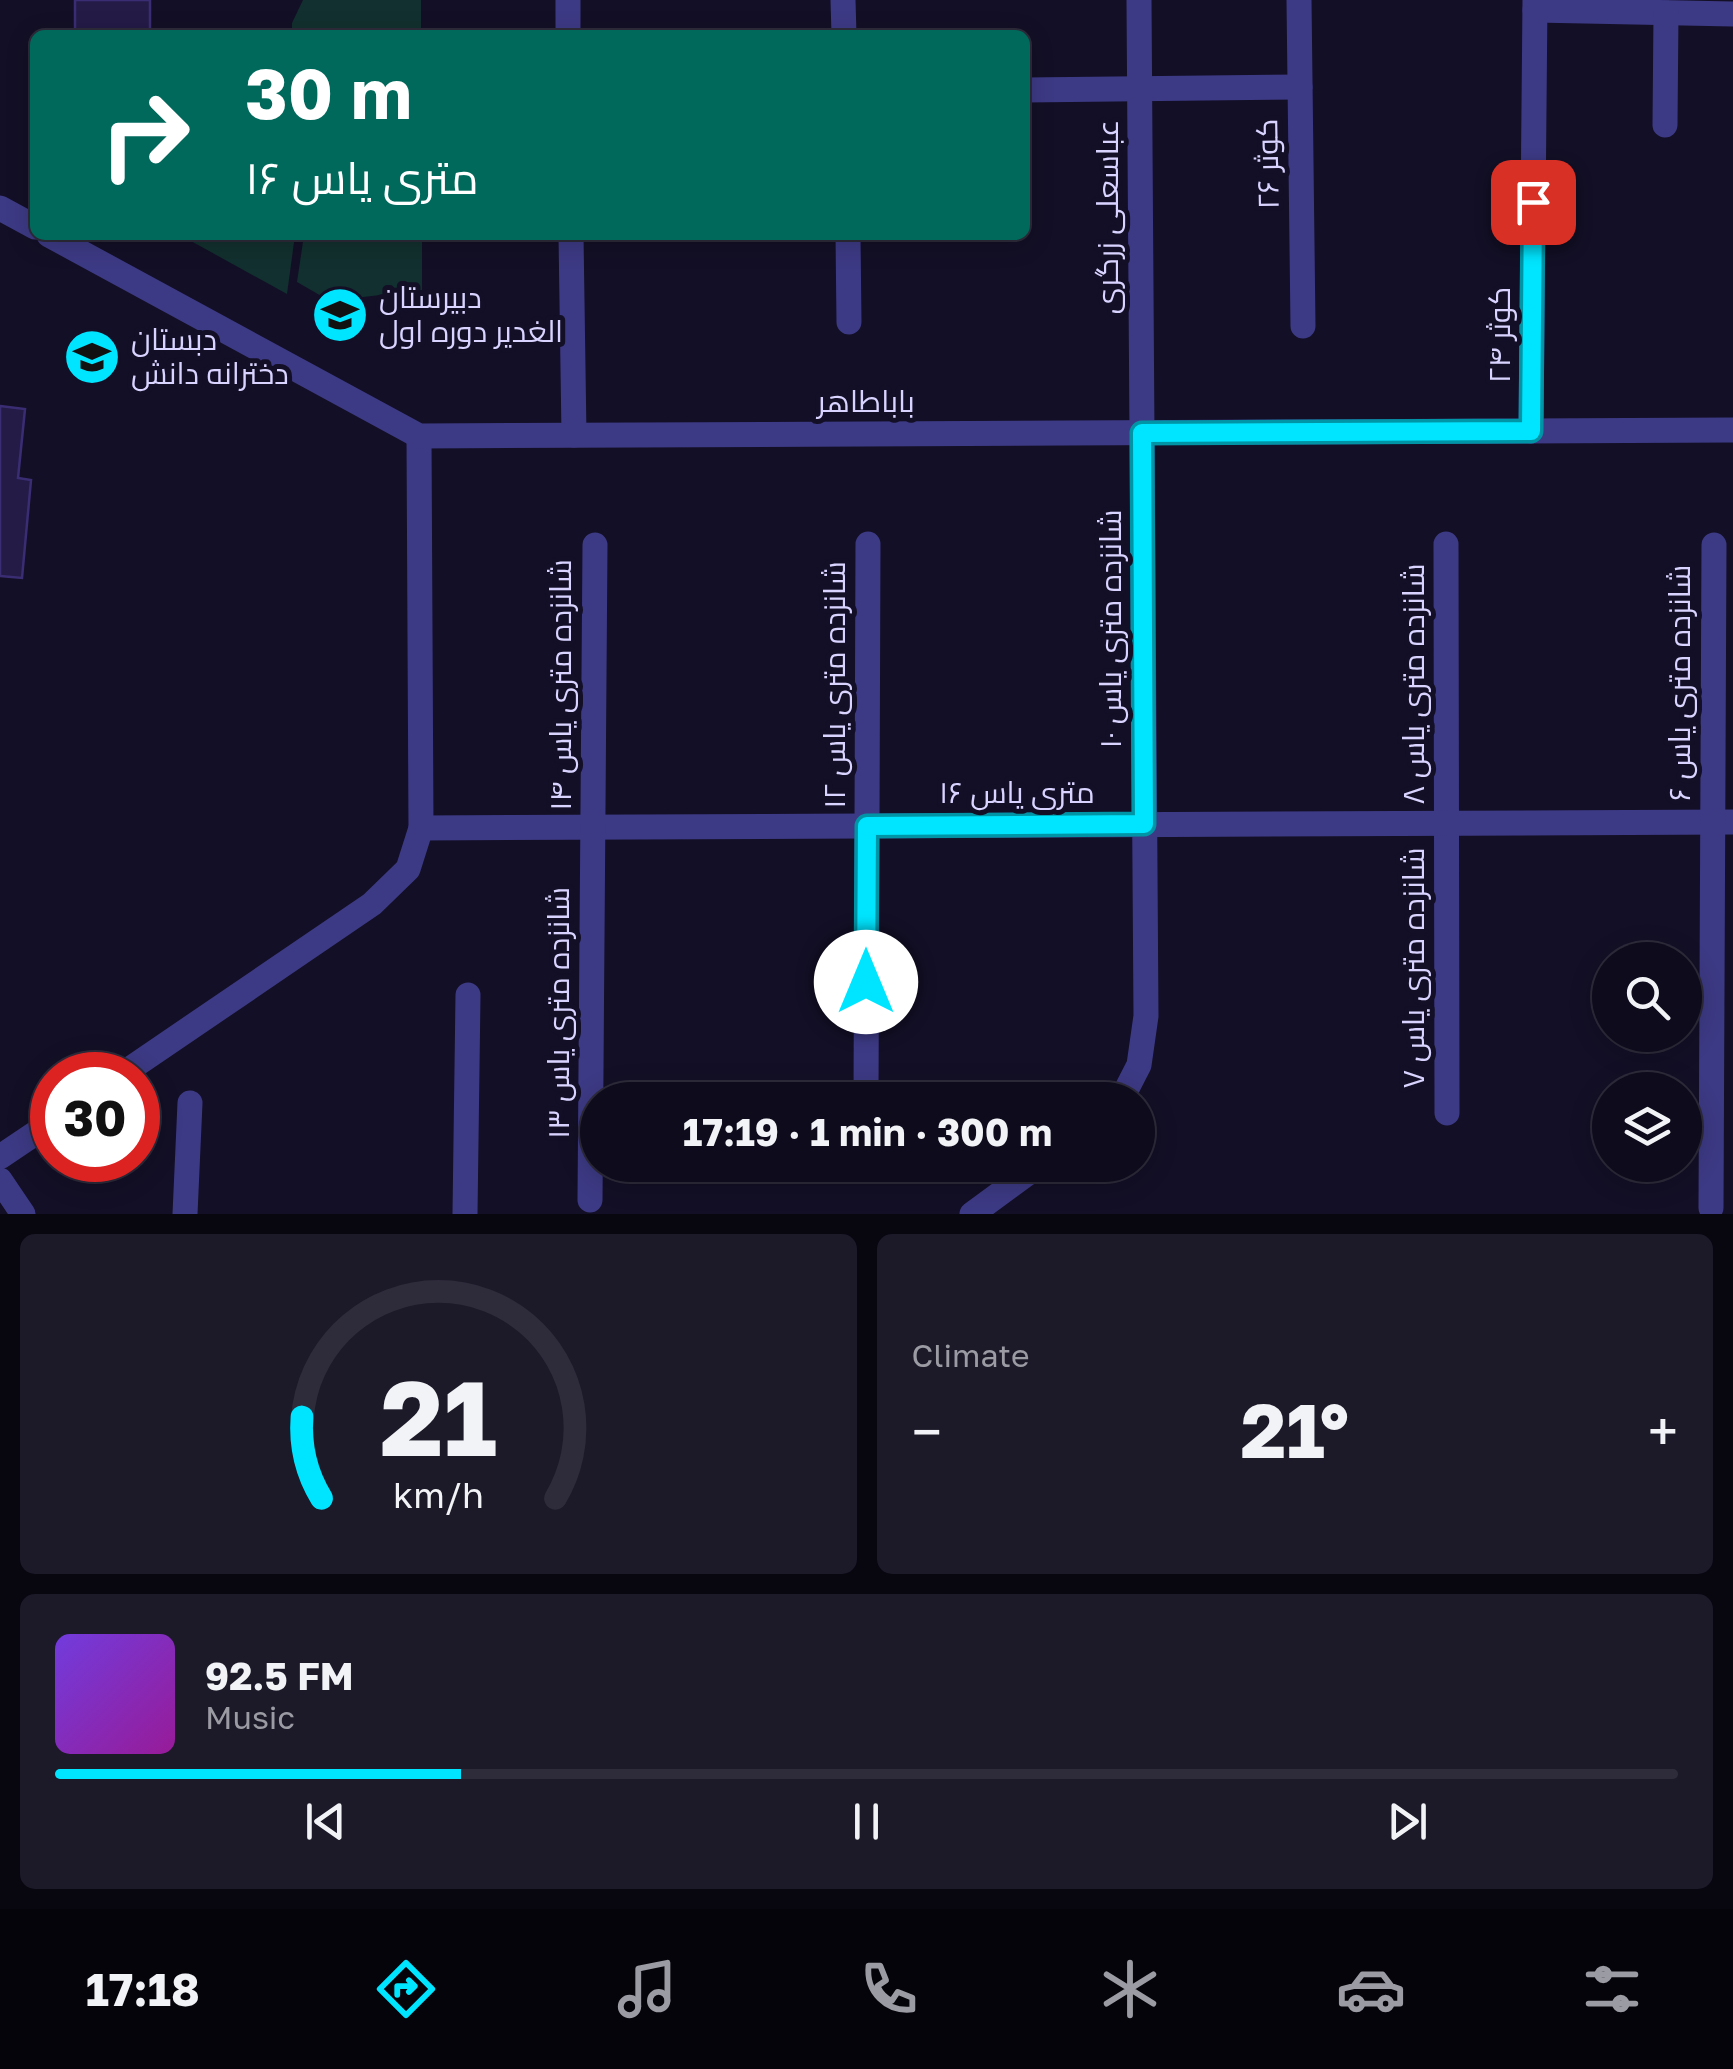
<!DOCTYPE html>
<html lang="en">
<head>
<meta charset="utf-8">
<style>
  :root { --surface:#0e0b1c; --page:#1c1929; --text:#f1f3f6; --muted:#9b9ba3; --line:#2e2b3b; --accent:#00e5ff }
  body { margin:0; font-family:"Golos Text",Cairo,sans-serif; background:var(--page); color:var(--text); height:100vh; display:flex; flex-direction:column; font-size:38px; white-space:nowrap }
  * { box-sizing:border-box; margin:0 }
  p { font-size:32px; color:var(--muted) }
  .icon { flex:none; width:55px; height:55px; fill:none; stroke:currentColor; stroke-width:2; stroke-linecap:round; stroke-linejoin:round }
  .map { position:relative; height:1214px; overflow:hidden }
  .side { display:flex; flex-direction:column; gap:20px; padding:20px; background:#08060f; flex:1 }
  .side>* { flex:none }
  .hud { position:absolute; left:30px; top:30px; width:1000px; height:210px; border-radius:15px; box-shadow:0 5px 25px #0003,0 0 0 2px var(--line); background:#00695c; color:#fff; overflow:hidden }
  .buttons { position:absolute; left:1592px; top:942px; display:grid; gap:20px }
  .buttons a { display:grid; place-items:center; width:110px; height:110px; border-radius:50%; background:var(--surface); box-shadow:0 5px 25px #0003,0 0 0 2px var(--line); font-size:50px }
  .speed { position:absolute; left:30px; top:1052px; display:flex; gap:20px; font-size:50px; font-weight:700; text-align:center }
  .speed>* { display:grid; place-content:center; width:130px; height:130px; border-radius:50%; background:var(--surface); box-shadow:0 5px 25px #0003,0 0 0 2px var(--line); line-height:1 }
  .speed .limit { border:15px solid #d22; background:#fff; color:#111 }
  .pin { position:absolute; display:grid; place-items:center; width:85px; height:85px; color:#fff; margin:-42px; border-radius:20px; box-shadow:0 5px 15px #0006 }
  .me { position:absolute; width:110px; margin:-55px; rotate:0deg; stroke-linejoin:round; filter:drop-shadow(0 0 8px #0008) }
  .turn { display:flex; align-items:center; gap:35px; height:210px; padding:0 50px; font-size:45px }
  .turn .icon { width:130px; height:130px; stroke-width:2.5 }
  .turn b { display:block; font-size:70px; line-height:85px }
  .big { font-size:75px; font-weight:700; line-height:1.1 }
  .side .tile { flex:1; display:flex; flex-direction:column; justify-content:center; gap:15px; min-width:0; padding:0 35px; border-radius:15px; background:var(--page) }
  .side .dial { align-items:center; gap:0 }
  .dial svg { height:260px; overflow:visible; fill:none; stroke:var(--line); stroke-width:7; stroke-linecap:round; text-anchor:middle }
  .dial text { fill:var(--text); stroke:none }
  .song { display:flex; align-items:center; gap:30px }
  .cover { width:120px; height:120px; border-radius:15px; background:linear-gradient(135deg,hsl(260 70% 55%),hsl(300 70% 35%)) }
  .played { height:10px; border-radius:5px; background:linear-gradient(90deg,var(--accent) 25%,var(--line) 25%) }
  .keys { display:flex; justify-content:space-around; direction:ltr }
  .heat { display:flex; justify-content:space-between; align-items:center; font-size:55px; direction:ltr }
  .side .tiles { flex:1; display:grid; gap:20px; grid-template-columns:1fr 1fr }
  .tile:last-child { grid-column:span 2 }
  .trip { position:absolute; left:580px; top:1082px; width:575px; height:100px; border-radius:50px; background:var(--surface); box-shadow:0 5px 25px #0003,0 0 0 2px var(--line); font-weight:700; line-height:100px; text-align:center }
  .dock { display:flex; height:160px; justify-content:space-around; align-items:center; background:#06040b; color:var(--muted) }
  .dock .icon { width:70px; height:70px }
  .dock .on { color:var(--accent) }
  .dock b { font-size:45px; color:var(--text) }
  .map>svg:first-child { display:block }
</style>
</head>
<body>
<div class="map">
<svg width="1733" height="1214" viewBox="0 0 1733 1214">
  <rect width="100%" height="100%" fill="#130f26"/>
  <g fill="#12302f">
    <polygon points="303,0 421,0 421,35 292,35 292,23"/>
    <polygon points="180,235 295,235 287,294"/>
    <polygon points="304,235 422,235 422,290 330,301 297,282"/>
  </g>
  <g fill="#241b47" stroke="#3b2d73" stroke-width="2.5">
    <rect x="75" y="0" width="75" height="35"/>
    <polygon points="0,406 25,409 18,478 31,480 22,578 0,576"/>
  </g>
  <g fill="none" stroke-linecap="round" stroke-linejoin="round">
    <g stroke="#3d3a85" stroke-width="25">
      <polyline points="568,0 568,35"/>
      <polyline points="843,0 844,35"/>
      <polyline points="1299,0 1303,326"/>
      <polyline points="1535,10 1733,14"/>
      <polyline points="1025,90 1300,87"/>
      <polyline points="1665,125 1666,13"/>
      <polyline points="571,235 574,435"/>
      <polyline points="848,235 849,322"/>
      <polyline points="1531,431 1535,0"/>
      <polyline points="1446,544 1447,1113"/>
      <polyline points="421,828 1733,822"/>
      <polyline points="121,1075 372,904 408,869 421,828 419,436"/>
      <polyline points="866,1100 868,544"/>
      <polyline points="0,1157 52,1122"/>
      <polyline points="0,1180 23,1214"/>
      <polyline points="590,1200 595,545"/>
      <polyline points="1711,1208 1714,545"/>
      <polyline points="185,1214 190,1103"/>
      <polyline points="465,1214 468,995"/>
    </g>
    <g stroke="#3d3a85" stroke-width="25">
      <polyline points="0,208 35,227"/>
      <polyline points="49,235 419,436 1733,430"/>
      <polyline points="1121,1100 1139,1065 1146,1016 1139,0"/>
      <polyline points="972,1214 1039,1165"/>
    </g>
  </g>
  <g fill="none" stroke-linecap="round" stroke-linejoin="round">
    <g stroke="#0095a6" stroke-width="25">
      <polyline id="route" points="866,982 867,826 1144,824 1142,433 1531,431 1533,202"/>
    </g>
    <use href="#route" stroke="#00e5ff" stroke-width="18"/>
  </g>
  <defs>
    <g id="school-disc" transform="scale(2.875)"><circle r="9.5" fill="#00e5ff" stroke="#130f26"/><path d="M0-5L7-2L0 1L-7-2ZM-4 1L0 2.5L4 1V4Q0 6-4 4Z" fill="#111"/></g>
  </defs>
  <g fill-rule="evenodd">
    <use href="#school-disc" x="340" y="315"/>
    <use href="#school-disc" x="92" y="357"/>
  </g>
  <g text-anchor="middle" stroke-width="10" stroke-linejoin="round" paint-order="stroke">
    <g font-size="30" fill="#d9d4ff" stroke="#130f26">
      <text transform="translate(1268 164) rotate(-91)" y="10">کوثر ۲۶</text>
      <text transform="translate(1108 217) rotate(-90)" y="10">عباسعلی زرگری</text>
      <text transform="translate(1500 335) rotate(-90)" y="10">کوثر ۲۴</text>
      <text x="866" y="412">باباطاهر</text>
      <text transform="translate(1111 629) rotate(-90)" y="10">شانزده متری یاس ۱۰</text>
      <text transform="translate(1680 683) rotate(-90)" y="10">شانزده متری یاس ۶</text>
      <text transform="translate(1414 684) rotate(-90)" y="10">شانزده متری یاس ۸</text>
      <text transform="translate(561 685) rotate(-90)" y="10">شانزده متری یاس ۱۴</text>
      <text transform="translate(835 685) rotate(-90)" y="10">شانزده متری یاس ۱۲</text>
      <text x="1017" y="803">۱۶ متری یاس</text>
      <text transform="translate(1414 968) rotate(-90)" y="10">شانزده متری یاس ۷</text>
      <text transform="translate(559 1013) rotate(-90)" y="10">شانزده متری یاس ۱۳</text>
    </g>
    <g font-size="30" fill="#d9d4ff" stroke="#130f26" text-anchor="start">
      <text x="379" y="308">دبیرستان<tspan x="379" dy="34">الغدیر دوره اول</tspan></text>
      <text x="131" y="350">دبستان<tspan x="131" dy="34">دخترانه دانش</tspan></text>
    </g>
  </g>
</svg>
<div class="buttons">
<a><svg class="icon" aria-label="search" viewBox="0 0 24 24"><circle cx="10" cy="10" r="6"/><path d="M15 15l6 6"/></svg></a>
<a><svg class="icon" aria-label="layers" viewBox="0 0 24 24"><path d="M12 4l9 5-9 5-9-5zM3 14l9 5 9-5"/></svg></a>
</div>
<div class="speed"><div class="limit">30</div></div>
<div class="pin" style="left:1533px;top:202px;background:#d93025"><svg class="icon" aria-label="arrive" viewBox="0 0 24 24"><path d="M6 21V4h12l-3 4 3 4H6"/></svg></div>
<svg class="me" style="left:866px;top:982px" viewBox="-20 -20 40 40"><circle r="19" fill="#fff"/><path d="M0-13L10 11 0 6-10 11z" fill="#00e5ff"/></svg>
<div class="trip">17:19 · 1 min · 300 m</div>
<div class="hud">
<div class="turn"><svg class="icon" aria-label="right" viewBox="0 0 24 24"><path d="M7 20v-9h11M14 6l5 5-5 5"/></svg><div><b>30 m</b>۱۶ متری یاس</div></div>
</div>
</div>
<section class="side">
<div class="tiles">
<div class="tile dial"><svg viewBox="0 0 100 80">
<path d="M14 69A42 42 0 1 1 86 69"/>
<path d="M14 69A42 42 0 0 1 8 44" stroke="#00e5ff"/>
<text x="50" y="56" font-size="32" font-weight="700">21</text>
<text x="50" y="72" font-size="11">km/h</text>
</svg></div>
<div class="tile"><p>Climate</p>
<div class="heat"><a>−</a><b class="big">21°</b><a>+</a></div>
</div>
<div class="tile">
<div class="song"><i class="cover"></i><div><b>92.5 FM</b><p>Music</p></div></div>
<div class="played"></div>
<div class="keys"><svg class="icon" aria-label="previous" viewBox="0 0 24 24"><path d="M18 5L8 12l10 7zM5 5v14"/></svg><svg class="icon" aria-label="pause" viewBox="0 0 24 24"><path d="M8 5v14M16 5v14"/></svg><svg class="icon" aria-label="next" viewBox="0 0 24 24"><path d="M6 5l10 7-10 7zM19 5v14"/></svg></div>
</div>
</div>
</section>
<nav class="dock">
<b>17:18</b>
<svg class="icon on" aria-label="directions" viewBox="0 0 24 24"><path d="M12 3l9 9-9 9-9-9zM9 14v-3h6M13 9l2 2-2 2"/></svg>
<svg class="icon" aria-label="music" viewBox="0 0 24 24"><path d="M9 18V5l10-2v13"/><circle cx="6" cy="18" r="3"/><circle cx="16" cy="16" r="3"/></svg>
<svg class="icon" aria-label="phone" viewBox="0 0 24 24"><path d="M5 4h4l2 5-3 2q2 4 5 5l2-3 5 2v4C11 20 4 13 5 4z"/></svg>
<svg class="icon" aria-label="climate" viewBox="0 0 24 24"><path d="M12 3v18M4 7l16 10M4 17L20 7"/></svg>
<svg class="icon" aria-label="car" viewBox="0 0 24 24"><path d="M5 17H2v-5l4-1 3-4h7l3 4 3 1v5h-3M9 17h6M6 11h13"/><circle cx="7" cy="17" r="2"/><circle cx="17" cy="17" r="2"/></svg>
<svg class="icon" aria-label="filters" viewBox="0 0 24 24"><path d="M4 7h16M4 17h16"/><circle cx="9" cy="7" r="2"/><circle cx="15" cy="17" r="2"/></svg>
</nav>
</body>
</html>
